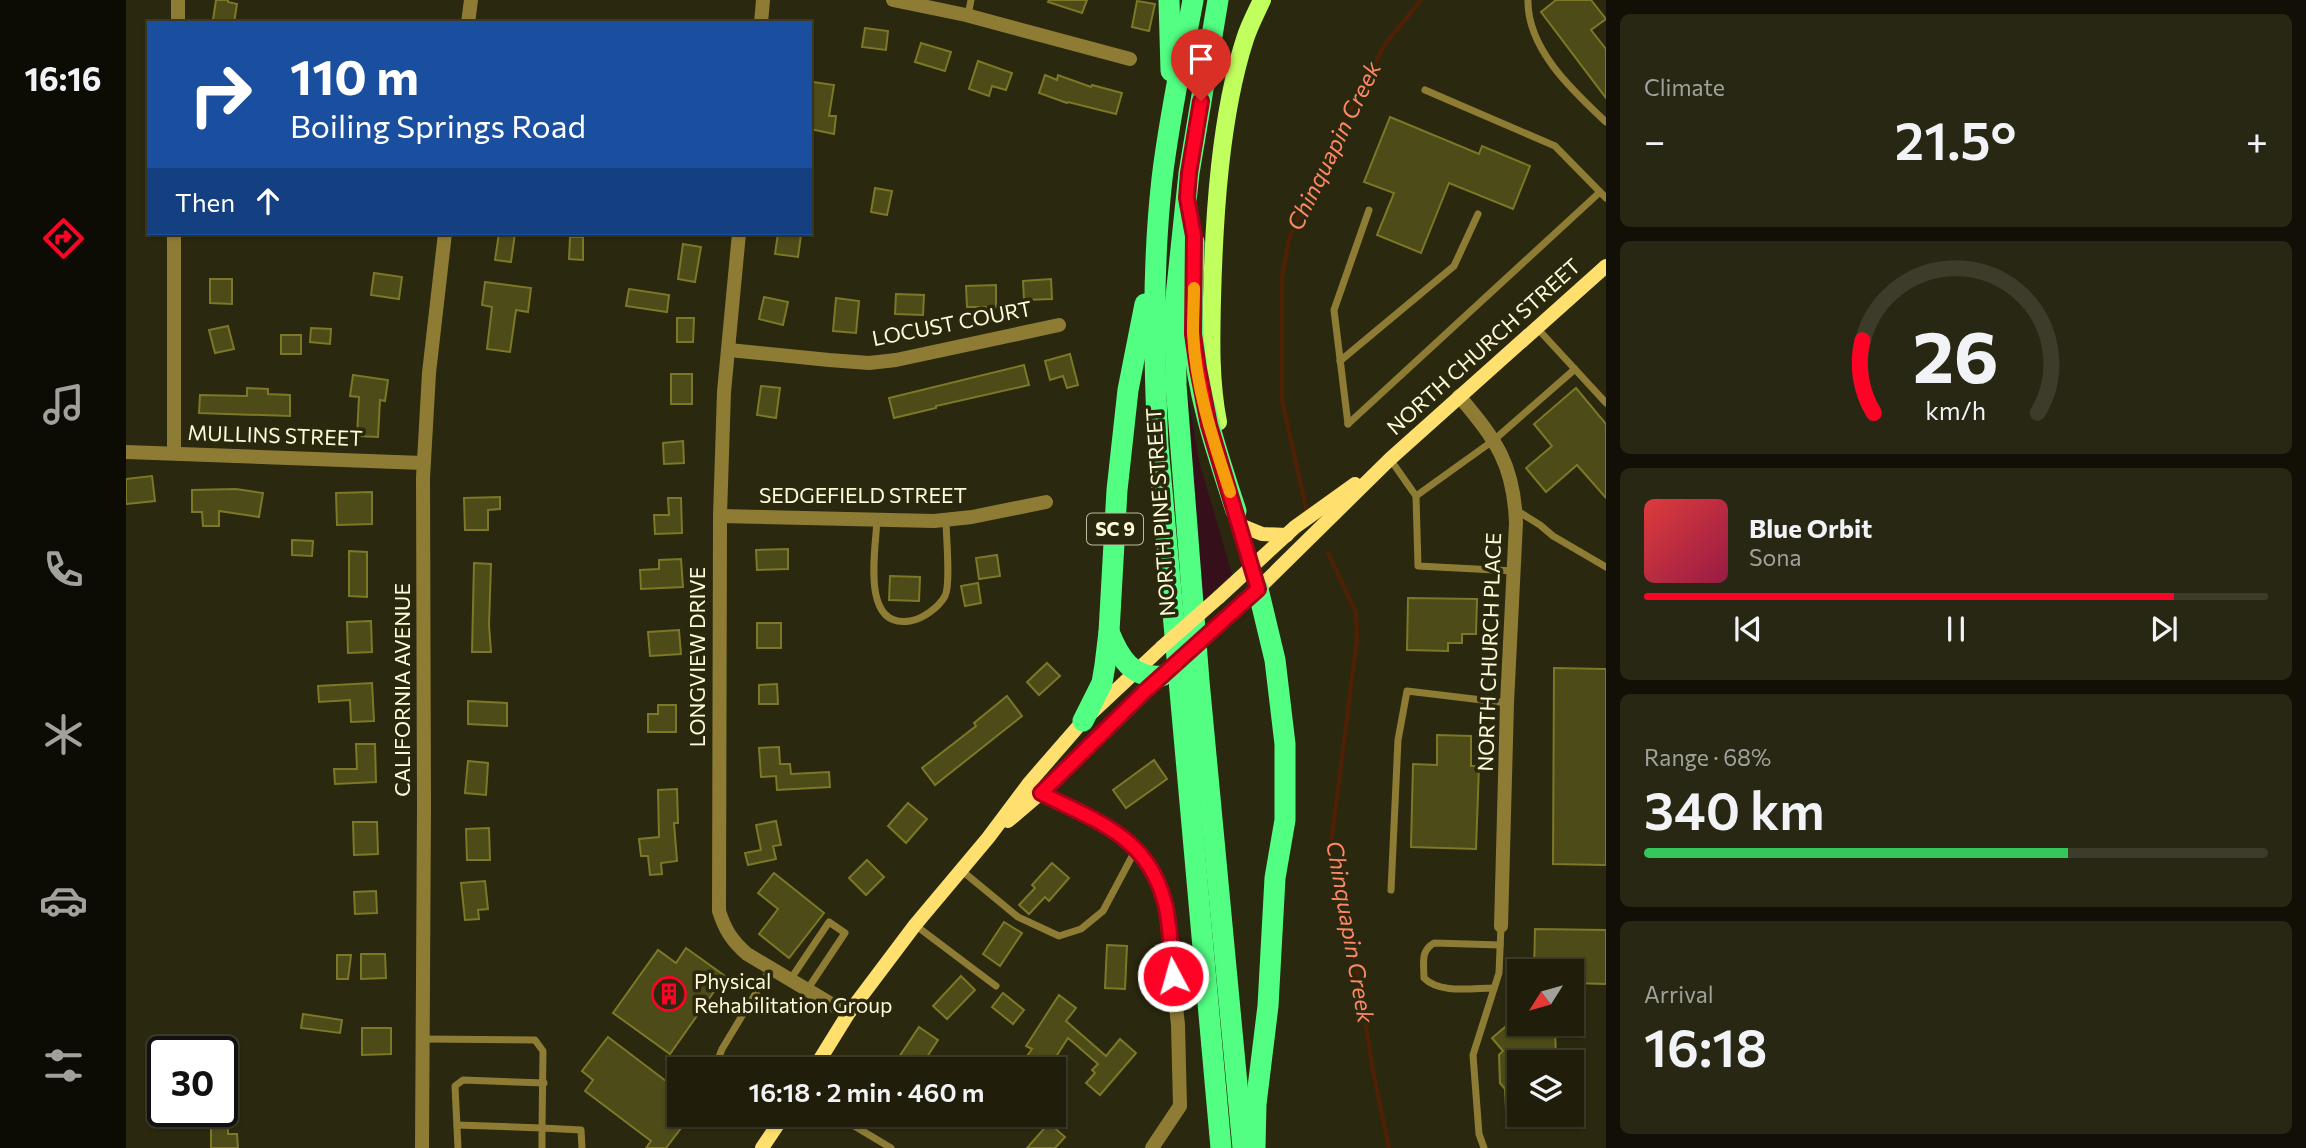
<!DOCTYPE html>
<html lang="en">
<head>
<meta charset="utf-8">
<style>
  :root { --surface:#201e0a; --page:#282713; --text:#f1f3f6; --muted:#a2a29c; --line:#3d3c2b; --accent:#ff0326 }
  body { margin:0; font-family:Commissioner,sans-serif; background:var(--page); color:var(--text); height:100vh; display:flex; flex-direction:column; font-size:26px; white-space:nowrap }
  * { box-sizing:border-box; margin:0 }
  p { font-size:23px; color:var(--muted) }
  .icon { flex:none; width:38px; height:38px; fill:none; stroke:currentColor; stroke-width:2; stroke-linecap:round; stroke-linejoin:round }
  .map { position:relative; flex:1; overflow:hidden }
  .side { display:flex; flex-direction:column; gap:14px; padding:14px; background:#121006; width:700px }
  .side>* { flex:none }
  .banner { position:absolute; left:21px; top:21px; width:665px; height:214px; border-radius:0px; box-shadow:0 2px 5px #0004,0 0 0 2px var(--line); background:#1a4fa0; color:#fff; overflow:hidden }
  .needle { width:46px; rotate:233deg }
  .controls { position:absolute; left:1381px; top:959px; display:grid; gap:14px }
  .controls a { display:grid; place-items:center; width:77px; height:77px; border-radius:0px; background:var(--surface); box-shadow:0 2px 5px #0004,0 0 0 2px var(--line); font-size:35px }
  .speed { position:absolute; left:21px; top:1036px; display:flex; gap:14px; font-size:35px; font-weight:700; text-align:center }
  .speed>* { display:grid; place-content:center; width:91px; height:91px; border-radius:50%; background:var(--surface); box-shadow:0 2px 5px #0004,0 0 0 2px var(--line); line-height:1 }
  .speed .limit { border:4px solid #111; border-radius:10px; background:#fff; color:#111 }
  .pin { position:absolute; display:grid; place-items:center; width:60px; height:60px; color:#fff; margin:-72px -30px; border-radius:50% 50% 50% 0; rotate:-45deg; box-shadow:0 0 7px #0007 }
  .pin .icon { rotate:45deg }
  .me { position:absolute; width:77px; margin:-38px; rotate:354deg; stroke-linejoin:round; filter:drop-shadow(0 0 5px #0008) }
  .turn { display:flex; align-items:center; gap:24px; height:147px; padding:0 28px; font-size:32px }
  .turn .icon { width:91px; height:91px; stroke-width:2.5 }
  .turn b { display:block; font-size:49px; line-height:60px }
  .then { display:flex; align-items:center; height:66px; padding:0 28px; background:#0003; gap:14px; font-size:26px }
  .big { font-size:52px; font-weight:600; line-height:1.1 }
  .side .widget { flex:1; display:flex; flex-direction:column; justify-content:center; gap:10px; min-width:0; padding:0 24px; border-radius:10px; background:var(--page) }
  .side .dial { align-items:center; gap:0 }
  .dial svg { height:182px; overflow:visible; fill:none; stroke:var(--line); stroke-width:7; stroke-linecap:round; text-anchor:middle }
  .dial text { fill:var(--text); stroke:none }
  .song { display:flex; align-items:center; gap:21px }
  .cover { width:84px; height:84px; border-radius:10px; background:linear-gradient(135deg,hsl(0 70% 55%),hsl(340 70% 35%)) }
  .played { height:7px; border-radius:4px; background:linear-gradient(90deg,var(--accent) 85%,var(--line) 85%) }
  .keys { display:flex; justify-content:space-around; direction:ltr }
  .heat { display:flex; justify-content:space-between; align-items:center; font-size:38px; direction:ltr }
  .charge { height:10px; border-radius:5px; background:linear-gradient(90deg,#34c759 68%,var(--line) 0) }
  .trip { position:absolute; left:541px; top:1057px; width:399px; height:70px; border-radius:0px; background:var(--surface); box-shadow:0 2px 5px #0004,0 0 0 2px var(--line); font-weight:600; line-height:70px; text-align:center }
  main { display:flex; flex:1; min-height:0 }
  .menu { display:flex; flex-direction:column; width:126px; justify-content:space-around; align-items:center; background:#0d0c04; color:var(--muted) }
  .menu .icon { width:49px; height:49px }
  .menu .active { color:var(--accent) }
  .menu b { font-size:32px; color:var(--text) }
  .map>svg:first-child { display:block }
</style>
</head>
<body>
<main>
<nav class="menu">
<b>16:16</b>
<svg class="icon active" aria-label="directions" viewBox="0 0 24 24"><path d="M12 3l9 9-9 9-9-9zM9 14v-3h6M13 9l2 2-2 2"/></svg>
<svg class="icon" aria-label="music" viewBox="0 0 24 24"><path d="M9 18V5l10-2v13"/><circle cx="6" cy="18" r="3"/><circle cx="16" cy="16" r="3"/></svg>
<svg class="icon" aria-label="phone" viewBox="0 0 24 24"><path d="M5 4h4l2 5-3 2q2 4 5 5l2-3 5 2v4C11 20 4 13 5 4z"/></svg>
<svg class="icon" aria-label="climate" viewBox="0 0 24 24"><path d="M12 3v18M4 7l16 10M4 17L20 7"/></svg>
<svg class="icon" aria-label="car" viewBox="0 0 24 24"><path d="M5 17H2v-5l4-1 3-4h7l3 4 3 1v5h-3M9 17h6M6 11h13"/><circle cx="7" cy="17" r="2"/><circle cx="17" cy="17" r="2"/></svg>
<svg class="icon" aria-label="filters" viewBox="0 0 24 24"><path d="M4 7h16M4 17h16"/><circle cx="9" cy="7" r="2"/><circle cx="15" cy="17" r="2"/></svg>
</nav>
<div class="map">
<svg width="1480" height="1148" viewBox="0 0 1480 1148">
  <rect width="100%" height="100%" fill="#2a280e"/>
  <polygon fill="#35101a" points="1054,347 1073,461 1106,574 1069,608"/>
  <g fill="none" stroke-linecap="round" stroke-linejoin="round">
    <g stroke="#4c2105" stroke-width="4.5">
      <polyline points="1181,512 1156,400 1156,277 1163,239 1191,172 1259,44 1295,0"/>
      <polyline points="1202,553 1230,613 1231,639 1205,844 1208,871 1234,985 1246,1066 1263,1148"/>
    </g>
  </g>
  <g fill="#4d4b18" stroke="#7c7827" stroke-width="2">
    <polygon points="90,0 102,0 102,2 111,4 108,23 87,20"/>
    <polygon points="923,0 961,0 956,13 922,2"/>
    <polygon points="1430,0 1465,0 1480,19 1465,30 1480,49 1480,98 1415,12"/>
    <polygon points="1011,1 1029,4 1023,31 1006,27"/>
    <polygon points="739,28 762,31 760,50 736,47"/>
    <polygon points="795,43 825,52 819,71 789,62"/>
    <polygon points="852,61 886,73 880,90 866,86 863,96 843,89"/>
    <polygon points="919,75 931,80 932,75 965,87 966,85 996,93 990,114 942,102 941,103 913,93"/>
    <polygon points="687,82 708,85 703,116 710,116 708,134 684,129"/>
    <polygon points="1264,117 1353,154 1356,146 1404,166 1387,209 1323,183 1295,253 1251,235 1268,193 1238,182"/>
    <polygon points="749,188 766,191 761,215 745,212"/>
    <polygon points="373,233 389,233 385,262 369,260"/>
    <polygon points="652,233 675,235 672,257 649,254"/>
    <polygon points="444,237 457,237 457,260 443,259"/>
    <polygon points="557,244 575,247 569,282 552,279"/>
    <polygon points="248,273 276,277 273,299 245,295"/>
    <polygon points="84,279 106,279 106,304 84,303"/>
    <polygon points="925,279 926,299 898,300 897,281"/>
    <polygon points="359,282 405,288 402,312 390,310 384,352 361,349 366,307 356,305"/>
    <polygon points="870,285 870,307 841,307 840,286"/>
    <polygon points="503,289 543,295 541,312 500,306"/>
    <polygon points="770,294 798,295 797,315 769,314"/>
    <polygon points="638,297 662,302 657,325 633,319"/>
    <polygon points="710,298 733,301 730,333 707,331"/>
    <polygon points="551,318 568,318 567,342 551,342"/>
    <polygon points="102,326 108,349 89,353 83,330"/>
    <polygon points="185,328 205,329 204,344 184,342"/>
    <rect x="155" y="335" width="20" height="19"/>
    <polygon points="944,354 952,385 941,388 937,376 924,380 919,361"/>
    <polygon points="898,365 903,385 810,406 810,408 768,418 763,398"/>
    <rect x="545" y="374" width="21" height="30"/>
    <polygon points="227,375 262,380 259,401 254,400 252,437 231,436 233,397 224,396"/>
    <polygon points="635,386 654,388 650,418 631,415"/>
    <polygon points="121,388 142,389 142,394 164,395 164,416 73,413 74,395 121,396"/>
    <polygon points="1450,388 1480,424 1480,498 1451,465 1420,492 1400,468 1426,446 1408,424"/>
    <polygon points="557,441 558,463 538,464 537,443"/>
    <polygon points="26,476 29,501 0,504 0,479"/>
    <polygon points="110,489 137,493 133,517 93,511 93,526 77,526 76,512 66,512 66,490"/>
    <polygon points="246,492 246,524 211,525 210,493"/>
    <polygon points="374,497 374,509 362,510 362,530 339,530 338,498"/>
    <polygon points="542,498 555,498 556,533 529,534 528,515 543,515"/>
    <polygon points="166,540 187,541 186,556 166,555"/>
    <polygon points="662,549 662,569 631,570 630,550"/>
    <polygon points="223,551 241,552 241,597 223,596"/>
    <polygon points="871,555 874,576 853,579 850,558"/>
    <polygon points="555,559 557,587 515,589 514,570 533,569 533,560"/>
    <polygon points="348,563 365,564 363,625 365,652 346,652"/>
    <polygon points="764,576 794,577 793,601 763,600"/>
    <polygon points="852,583 855,603 839,606 835,586"/>
    <polygon points="1282,598 1351,599 1350,634 1336,634 1336,643 1322,643 1322,651 1281,650"/>
    <polygon points="245,621 246,652 222,653 221,622"/>
    <rect x="631" y="623" width="24" height="25"/>
    <polygon points="553,630 555,654 524,656 522,632"/>
    <polygon points="921,663 934,676 913,695 901,682"/>
    <polygon points="1428,668 1480,669 1480,865 1427,864"/>
    <polygon points="246,683 248,721 225,722 224,700 193,702 192,686"/>
    <polygon points="651,684 652,704 633,704 633,685"/>
    <polygon points="881,696 896,716 809,785 796,768 850,726 848,723"/>
    <polygon points="342,701 381,703 381,726 342,724"/>
    <polygon points="532,705 550,705 550,732 522,732 522,714 532,714"/>
    <polygon points="1311,735 1345,736 1345,766 1353,766 1350,849 1285,847 1287,764 1311,765"/>
    <polygon points="230,744 249,744 250,782 209,784 208,769 231,769"/>
    <polygon points="653,747 654,764 664,764 665,774 703,772 704,787 651,790 650,776 635,777 633,748"/>
    <polygon points="1028,760 1041,779 1000,808 987,790"/>
    <polygon points="342,761 362,763 360,795 339,793"/>
    <polygon points="551,789 552,823 548,823 551,861 535,863 536,874 524,875 522,856 515,856 513,839 533,837 532,790"/>
    <polygon points="782,803 801,819 780,843 762,826"/>
    <polygon points="650,821 655,845 647,846 650,859 622,865 619,853 635,850 630,825"/>
    <polygon points="227,822 251,822 252,854 228,855"/>
    <polygon points="363,828 364,860 341,860 340,829"/>
    <polygon points="741,860 758,877 740,895 723,878"/>
    <polygon points="926,863 943,878 923,901 919,897 903,914 893,905 909,888 906,885"/>
    <polygon points="648,873 698,913 663,958 633,934 652,909 632,893"/>
    <polygon points="359,881 362,909 352,910 353,919 339,920 335,883"/>
    <polygon points="250,891 251,913 229,914 228,892"/>
    <polygon points="878,922 896,933 874,966 857,954"/>
    <polygon points="1409,929 1480,930 1480,984 1446,983 1446,971 1408,971"/>
    <polygon points="981,945 1001,946 999,989 979,988"/>
    <polygon points="560,948 599,976 544,1054 487,1013 532,950 550,963"/>
    <polygon points="235,954 259,954 260,978 235,979"/>
    <polygon points="211,955 225,955 222,979 211,979"/>
    <polygon points="835,976 849,990 821,1019 807,1006"/>
    <polygon points="877,993 898,1010 887,1024 866,1007"/>
    <polygon points="933,995 950,1008 940,1021 980,1056 994,1039 1010,1053 974,1095 960,1083 969,1073 966,1070 972,1064 942,1038 924,1066 919,1064 916,1069 892,1069 906,1049 900,1046"/>
    <polygon points="177,1014 216,1020 214,1033 175,1028"/>
    <polygon points="1385,1022 1396,1034 1407,1024 1429,1024 1430,1062 1393,1062 1393,1109 1380,1110 1379,1089 1374,1083 1373,1055 1377,1051 1366,1038"/>
    <polygon points="793,1027 812,1040 793,1069 779,1069 769,1063"/>
    <polygon points="236,1028 265,1028 265,1054 236,1055"/>
    <polygon points="482,1037 553,1091 553,1115 565,1115 540,1148 520,1148 525,1141 459,1091 467,1080 456,1071"/>
    <polygon points="85,1111 102,1111 102,1134 111,1134 112,1148 85,1148"/>
    <polygon points="923,1123 939,1137 929,1148 901,1148"/>
  </g>
  <g fill="none" stroke-linecap="round" stroke-linejoin="round">
    <g stroke="#8e7c34" stroke-width="7">
      <path d="M1402 0C1401 49 1447 91 1480 122"/>
      <polyline points="842,15 845,0"/>
      <polyline points="1299,90 1429,146 1480,198"/>
      <polyline points="1411,328 1480,403"/>
      <polyline points="1214,361 1328,266 1352,214"/>
      <polyline points="1222,424 1474,192"/>
      <polyline points="1222,424 1208,310 1243,210"/>
      <polyline points="1264,459 1290,496 1368,440 1449,369"/>
      <polyline points="1290,496 1292,566 1388,571"/>
      <polyline points="1390,510 1414,525 1427,536 1480,567"/>
      <path d="M751 519C750 549 734 629 784 621 797 619 813 607 819 596 825 584 820 536 820 520"/>
      <polyline points="835,870 892,917 933,936 955,929 977,911 1010,849"/>
      <polyline points="1265,890 1272,740 1281,691 1381,703"/>
      <polyline points="789,925 870,986"/>
      <polyline points="664,980 703,922 719,933 681,990"/>
      <path d="M1368 988C1346 988 1314 994 1298 978 1298 964 1294 951 1308 943L1374 945"/>
      <polyline points="297,1039 409,1040 417,1051 416,1128 455,1130 456,1148"/>
      <polyline points="603,1069 593,1057 596,1049 645,968"/>
      <polyline points="710,1115 765,1148"/>
      <polyline points="331,1125 416,1128 416,1148"/>
      <polyline points="332,1148 329,1086 337,1080 418,1083"/>
      <polyline points="1358,1148 1353,1134 1347,1055 1373,973 1375,926"/>
    </g>
    <g stroke="#8e7c34" stroke-width="14">
      <polyline points="767,0 840,15 1004,59"/>
      <polyline points="52,23 52,0"/>
      <polyline points="342,23 345,0"/>
      <polyline points="635,23 637,0"/>
      <polyline points="48,233 48,453"/>
      <path d="M613 233 598 392 594 516 593 911C599 930 606 941 621 954L722 1014"/>
      <polyline points="603,350 703,360 743,363 770,360 933,325"/>
      <path d="M1333 396C1370 440 1388 464 1390 523L1381 703 1375 926"/>
      <polyline points="0,452 297,463"/>
      <polyline points="594,516 808,521 846,517 920,502"/>
      <polyline points="908,785 915,793 992,833 1006,844 1018,857 1031,879 1039,902 1052,1025 1054,1106 1026,1148"/>
      <polyline points="296,1148 298,807 297,478 303,373 319,233"/>
    </g>
    <g stroke="#ffe06e" stroke-width="14">
      <polyline points="1110,511 1128,574"/>
      <polyline points="1114,525 1136,534 1161,535"/>
      <polyline points="1093,597 1169,527 1229,484"/>
      <polyline points="1077,639 1132,589 1264,459 1480,266"/>
      <polyline points="882,821 915,793 1038,675"/>
      <polyline points="688,1069 722,1014 789,925 862,838 904,782 957,721 1036,647"/>
      <polyline points="636,1148 658,1115"/>
    </g>
    <path stroke="#c1ff5e" stroke-width="18" d="M1092 422C1084 381 1085 340 1086 299 1088 218 1094 116 1119 39 1123 26 1130 13 1136 0"/>
    <g stroke="#52ff83" stroke-width="21">
      <polyline points="1043,0 1045,71"/>
      <path d="M1067 0C1056 59 1043 119 1036 179 1026 268 1028 357 1032 446L1095 1148"/>
      <polyline points="1092,0 1063,173 1049,306 1050,385 1073,681 1117,1148"/>
      <path d="M1068 242C1068 272 1065 304 1067 334 1071 395 1091 453 1110 511"/>
      <path d="M983 632C993 657 1006 679 1036 676"/>
      <polyline points="957,721 976,683 979,665 983,632 991,490 1002,390 1019,304"/>
      <polyline points="1129,1148 1130,1104 1142,1006 1149,878 1159,820 1159,744 1149,660 1132,589"/>
    </g>
    <g stroke="#ffe06e" stroke-width="14">
      <polyline points="1036,647 1093,597"/>
      <polyline points="1041,672 1077,639"/>
    </g>
  </g>
  <g fill="none" stroke-linecap="round" stroke-linejoin="round">
    <g stroke="#a60219" stroke-width="18">
      <path id="route" d="M1047 976C1044 951 1045 923 1038 900 1020 835 969 821 915 793L1018 692 1132 589 1083 425 1072 369 1067 334 1068 236 1061 198 1063 173 1075 101"/>
    </g>
    <use href="#route" stroke="#ff0326" stroke-width="12"/>
    <path stroke="#f59e0b" stroke-width="12" d="M1068 288C1068 302 1067 317 1067 332 1069 386 1087 440 1104 492"/>
  </g>
  <defs>
    <g id="building-ring" transform="scale(1.75)"><circle r="9.5" fill="#2a280e" stroke="#ff0326" stroke-width="1.5"/><path d="M-4-6H4V6H1V3H-1V6H-4ZM-2.5-4.3h1.7v1.8h-1.7ZM.8-4.3h1.7v1.8H.8ZM-2.5-1h1.7V.8h-1.7ZM.8-1h1.7V.8H.8Z" fill="#ff0326"/></g>
  </defs>
  <g fill-rule="evenodd">
    <use href="#building-ring" x="543" y="994"/>
  </g>
  <g text-anchor="middle" stroke-width="7" stroke-linejoin="round" paint-order="stroke">
    <rect fill="#2a280e" stroke="#bfbb9b" stroke-width="2" x="961" y="513.5" width="56" height="31" rx="5"/>
    <g font-size="19" font-weight="bold" fill="#fffad7">
      <text x="989" y="536">SC 9</text>
    </g>
    <g font-size="21" fill="#fffad7" stroke="#2a280e">
      <text transform="translate(826 324) rotate(-11)" y="7">LOCUST COURT</text>
      <text transform="translate(1358 347) rotate(-42)" y="7">NORTH CHURCH STREET</text>
      <text transform="translate(149 436) rotate(2)" y="7">MULLINS STREET</text>
      <text x="737" y="503">SEDGEFIELD STREET</text>
      <text transform="translate(1035 512) rotate(-94)" y="7">NORTH PINE STREET</text>
      <text transform="translate(1364 652) rotate(-88)" y="7">NORTH CHURCH PLACE</text>
      <text transform="translate(572 657) rotate(-90)" y="7">LONGVIEW DRIVE</text>
      <text transform="translate(277 690) rotate(-90)" y="7">CALIFORNIA AVENUE</text>
    </g>
    <g font-size="21" fill="#fffad7" stroke="#2a280e" text-anchor="start">
      <text x="568" y="989">Physical<tspan x="568" dy="24">Rehabilitation Group</tspan></text>
    </g>
    <g font-size="23" font-style="italic" fill="#ff8765" stroke="#2a280e">
      <text transform="translate(1208 146) rotate(-64)" y="8">Chinquapin Creek</text>
      <text transform="translate(1224 932) rotate(80)" y="8">Chinquapin Creek</text>
    </g>
  </g>
</svg>
<div class="controls">
<a><svg class="needle" viewBox="-14 -14 28 28"><path d="M0-13l5 13h-10z" fill="#e53935"/><path d="M0 13l5-13h-10z" fill="#a2a29c"/></svg></a>
<a><svg class="icon" aria-label="layers" viewBox="0 0 24 24"><path d="M12 4l9 5-9 5-9-5zM3 14l9 5 9-5"/></svg></a>
</div>
<div class="speed"><div class="limit">30</div></div>
<div class="pin" style="left:1075px;top:101px;background:#d93025"><svg class="icon" aria-label="arrive" viewBox="0 0 24 24"><path d="M6 21V4h12l-3 4 3 4H6"/></svg></div>
<svg class="me" style="left:1047px;top:976px" viewBox="-20 -20 40 40"><circle r="17" fill="#ff0326" stroke="#fff" stroke-width="3"/><path d="M0-11L8 9 0 5-8 9z" fill="#fff"/></svg>
<div class="trip">16:18 · 2 min · 460 m</div>
<div class="banner">
<div class="turn"><svg class="icon" aria-label="right" viewBox="0 0 24 24"><path d="M7 20v-9h11M14 6l5 5-5 5"/></svg><div><b>110 m</b>Boiling Springs Road</div></div>
<div class="then">Then<svg class="icon" aria-label="ahead" viewBox="0 0 24 24"><path d="M12 20V5M6 11l6-6 6 6"/></svg></div>
</div>
</div>
<section class="side">
<div class="widget"><p>Climate</p>
<div class="heat"><a>−</a><b class="big">21.5°</b><a>+</a></div>
</div>
<div class="widget dial"><svg viewBox="0 0 100 80">
<path d="M14 69A42 42 0 1 1 86 69"/>
<path d="M14 69A42 42 0 0 1 9 37" stroke="#ff0326"/>
<text x="50" y="56" font-size="32" font-weight="700">26</text>
<text x="50" y="72" font-size="11">km/h</text>
</svg></div>
<div class="widget">
<div class="song"><i class="cover"></i><div><b>Blue Orbit</b><p>Sona</p></div></div>
<div class="played"></div>
<div class="keys"><svg class="icon" aria-label="previous" viewBox="0 0 24 24"><path d="M18 5L8 12l10 7zM5 5v14"/></svg><svg class="icon" aria-label="pause" viewBox="0 0 24 24"><path d="M8 5v14M16 5v14"/></svg><svg class="icon" aria-label="next" viewBox="0 0 24 24"><path d="M6 5l10 7-10 7zM19 5v14"/></svg></div>
</div>
<div class="widget"><p>Range · 68%</p><b class="big">340 km</b><div class="charge"></div></div>
<div class="widget"><p>Arrival</p><b class="big">16:18</b></div>
</section>
</main>
</body>
</html>
